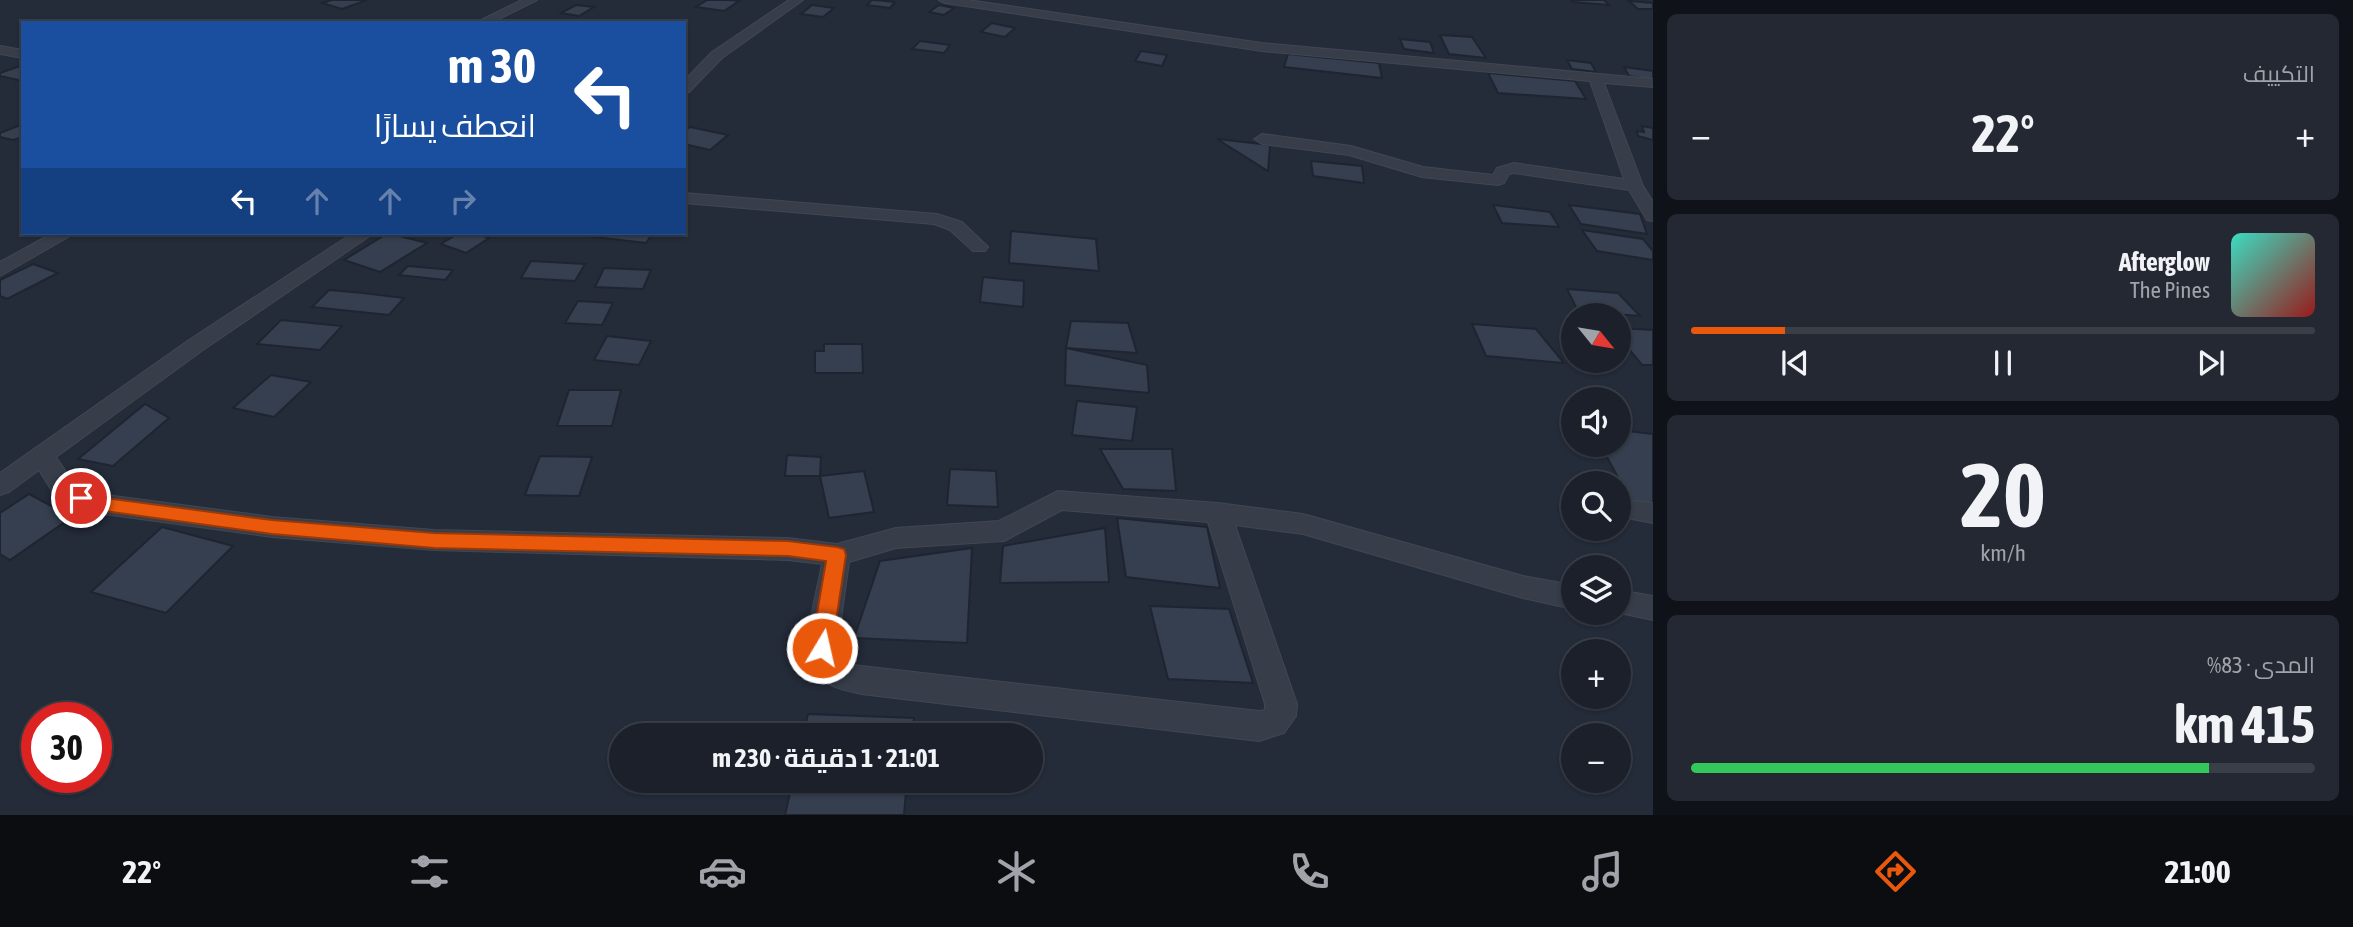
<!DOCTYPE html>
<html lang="ar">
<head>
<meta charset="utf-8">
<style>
  :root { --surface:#1b202b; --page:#242833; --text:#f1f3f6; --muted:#a0a3a9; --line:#393e47; --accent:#ea580c }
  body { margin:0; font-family:"Asap Condensed",Cairo,sans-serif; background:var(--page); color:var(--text); direction:rtl; height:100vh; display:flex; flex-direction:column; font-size:26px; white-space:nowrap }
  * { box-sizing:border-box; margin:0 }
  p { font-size:23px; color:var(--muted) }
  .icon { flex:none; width:38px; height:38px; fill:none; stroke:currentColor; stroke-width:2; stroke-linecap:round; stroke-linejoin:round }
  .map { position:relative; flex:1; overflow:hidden; direction:ltr }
  .panel { display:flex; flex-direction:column; gap:14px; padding:14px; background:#0f1218; width:700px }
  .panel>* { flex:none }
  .hud { position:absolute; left:21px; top:21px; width:665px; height:214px; border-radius:0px; box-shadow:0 2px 5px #0004,0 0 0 2px var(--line); direction:rtl; background:#1a4fa0; color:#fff; overflow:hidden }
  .needle { width:46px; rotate:120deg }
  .buttons { position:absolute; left:1561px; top:303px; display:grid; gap:14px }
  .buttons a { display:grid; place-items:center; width:70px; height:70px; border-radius:50%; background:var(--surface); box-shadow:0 2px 5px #0004,0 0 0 2px var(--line); font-size:35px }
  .speed { position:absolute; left:21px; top:702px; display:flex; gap:14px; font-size:35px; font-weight:700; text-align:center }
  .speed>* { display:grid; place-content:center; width:91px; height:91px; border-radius:50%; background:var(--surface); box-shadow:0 2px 5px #0004,0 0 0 2px var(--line); line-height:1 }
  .speed .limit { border:10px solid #d22; background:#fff; color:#111 }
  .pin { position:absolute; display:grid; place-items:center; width:60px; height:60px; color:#fff; margin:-30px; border:4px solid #fff; border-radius:50%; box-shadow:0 2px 7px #0007 }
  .me { position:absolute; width:77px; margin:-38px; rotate:9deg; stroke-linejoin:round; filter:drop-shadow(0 0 5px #0008) }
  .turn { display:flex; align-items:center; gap:24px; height:147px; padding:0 35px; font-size:32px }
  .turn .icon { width:91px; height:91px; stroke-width:2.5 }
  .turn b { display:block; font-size:49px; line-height:60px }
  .lanes { display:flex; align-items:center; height:66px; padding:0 35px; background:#0003; justify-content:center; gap:35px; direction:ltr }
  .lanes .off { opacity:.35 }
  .big { font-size:52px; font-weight:700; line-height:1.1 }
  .panel .widget { flex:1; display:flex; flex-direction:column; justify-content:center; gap:10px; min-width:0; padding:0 24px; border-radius:10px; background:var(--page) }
  .panel .dial { align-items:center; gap:0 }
  .dial b { font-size:91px; line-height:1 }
  .song { display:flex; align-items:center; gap:21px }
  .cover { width:84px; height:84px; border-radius:10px; background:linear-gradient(135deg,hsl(170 70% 55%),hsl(0 70% 35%)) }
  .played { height:7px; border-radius:4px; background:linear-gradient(90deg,var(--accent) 15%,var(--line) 15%) }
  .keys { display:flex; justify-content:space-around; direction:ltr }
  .heat { display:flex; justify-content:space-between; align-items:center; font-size:38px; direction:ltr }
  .charge { height:10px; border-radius:5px; background:linear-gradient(90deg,#34c759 83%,var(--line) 0) }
  .trip { position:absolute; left:609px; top:723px; width:434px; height:70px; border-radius:35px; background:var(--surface); box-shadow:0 2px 5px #0004,0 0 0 2px var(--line); font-weight:700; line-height:70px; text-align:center; direction:rtl }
  .tabs { display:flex; height:112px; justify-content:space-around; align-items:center; background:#0b0d11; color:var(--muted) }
  .tabs .icon { width:49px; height:49px }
  .tabs .on { color:var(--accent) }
  .tabs b { font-size:32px; color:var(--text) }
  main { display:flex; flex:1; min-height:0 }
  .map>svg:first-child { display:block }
</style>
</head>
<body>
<main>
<section class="panel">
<div class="widget"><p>التكييف</p>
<div class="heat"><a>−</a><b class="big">22°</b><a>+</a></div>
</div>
<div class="widget">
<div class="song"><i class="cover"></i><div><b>Afterglow</b><p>The Pines</p></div></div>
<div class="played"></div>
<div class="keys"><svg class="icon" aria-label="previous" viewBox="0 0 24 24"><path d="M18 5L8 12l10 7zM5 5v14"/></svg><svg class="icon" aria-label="pause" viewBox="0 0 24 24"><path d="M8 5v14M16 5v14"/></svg><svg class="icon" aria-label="next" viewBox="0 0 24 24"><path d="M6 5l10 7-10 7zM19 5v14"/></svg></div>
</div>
<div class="widget dial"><b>20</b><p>km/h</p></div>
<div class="widget"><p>المدى · 83%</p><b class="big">415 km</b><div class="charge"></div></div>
</section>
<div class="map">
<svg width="1653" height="815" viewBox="0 0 1653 815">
  <rect width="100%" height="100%" fill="#242b39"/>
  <g fill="#363f50" stroke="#1f2530" stroke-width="2">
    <polygon points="332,0 367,0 342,9 322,3"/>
    <polygon points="707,0 729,0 739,1 724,11 696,7"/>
    <polygon points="872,0 874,0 895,2 890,8 867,5"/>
    <polygon points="1571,0 1604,0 1609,5 1573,2"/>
    <polygon points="1629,1 1653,3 1653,9 1638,9"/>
    <polygon points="576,5 594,7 579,16 561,13"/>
    <polygon points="812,5 834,8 823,17 801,14"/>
    <polygon points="939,5 954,8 944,15 929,12"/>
    <polygon points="992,23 1015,28 1005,37 981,32"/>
    <polygon points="1440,35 1472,37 1486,58 1449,54"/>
    <polygon points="1400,39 1430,42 1434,53 1404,49"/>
    <polygon points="920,41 950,45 944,53 912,49"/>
    <polygon points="1141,51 1167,55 1162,66 1135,61"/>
    <polygon points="1288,54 1379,63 1382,78 1284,67"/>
    <polygon points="1567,60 1591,63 1596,72 1572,69"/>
    <polygon points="23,65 23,81 0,76 0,73"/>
    <polygon points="1624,67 1653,71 1653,80 1629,76"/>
    <polygon points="1488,73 1575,81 1586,99 1498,93"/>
    <polygon points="23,124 23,137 13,140 0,137 0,133"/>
    <polygon points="1642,126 1653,128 1653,140 1638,136 1637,131 1644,132"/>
    <polygon points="690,127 728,135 710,150 684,144 684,131"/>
    <polygon points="1217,139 1270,145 1268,171"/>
    <polygon points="1311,161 1362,166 1364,183 1313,176"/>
    <polygon points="1493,205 1550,212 1559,227 1502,223"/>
    <polygon points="1569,205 1640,214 1647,234 1581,224"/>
    <polygon points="1582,230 1643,239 1653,251 1653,260 1597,251"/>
    <polygon points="1011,231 1096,239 1099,271 1009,263"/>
    <polygon points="388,233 427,243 380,272 344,260"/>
    <polygon points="459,233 475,233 489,238 466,253 441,244"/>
    <polygon points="588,233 653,233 646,243 586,236"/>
    <polygon points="531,261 585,264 575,281 521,278"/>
    <polygon points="33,264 58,273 7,299 0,296 0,280"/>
    <polygon points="408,266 453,270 445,280 399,275"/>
    <polygon points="604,268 651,270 643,289 595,287"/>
    <polygon points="983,277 1024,281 1023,307 980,302"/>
    <polygon points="1567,289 1618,293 1640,316 1578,311"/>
    <polygon points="329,290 363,293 404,298 389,315 312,307"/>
    <polygon points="578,301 613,303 602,325 565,323"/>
    <polygon points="281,320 342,326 320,350 257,344"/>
    <polygon points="1071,321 1128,323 1137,353 1066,348"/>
    <polygon points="1472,324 1536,329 1564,363 1486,356"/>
    <polygon points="1619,328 1653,330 1653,365 1642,365 1619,337"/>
    <polygon points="607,336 651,341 639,365 594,360"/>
    <polygon points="824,344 862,344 863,373 815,373 815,351 824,351"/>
    <polygon points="1066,348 1147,365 1149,393 1065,385"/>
    <polygon points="271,375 311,382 274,417 233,408"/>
    <polygon points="569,390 621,390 612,426 557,426"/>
    <polygon points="1077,401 1137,407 1132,441 1072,435"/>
    <polygon points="145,404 169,418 113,466 78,459"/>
    <polygon points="1619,430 1653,434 1653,511 1636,511 1600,444 1619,444"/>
    <polygon points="1100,449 1172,449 1176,491 1123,489"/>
    <polygon points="787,455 821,457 820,476 785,476"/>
    <polygon points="540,456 592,457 579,496 525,495"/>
    <polygon points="950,469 996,471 998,507 947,505"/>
    <polygon points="864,471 874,512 829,518 820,476"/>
    <polygon points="29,494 72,517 10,560 0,554 0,513"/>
    <polygon points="1117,518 1207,527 1220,588 1126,577"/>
    <polygon points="162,527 233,546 166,613 91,592"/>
    <polygon points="1105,528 1109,582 1000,583 1003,546"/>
    <polygon points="972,548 967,643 854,638 880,561"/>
    <polygon points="1150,606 1229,609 1253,683 1168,679"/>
    <polygon points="808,714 914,718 912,735 803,735"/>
    <polygon points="793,780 907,780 904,815 785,815"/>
  </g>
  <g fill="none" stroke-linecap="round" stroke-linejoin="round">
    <g stroke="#414752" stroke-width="2">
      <g id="minor">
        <polygon points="522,0 537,0 491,23 475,23"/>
        <polygon points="789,0 803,0 722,58 689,92 684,93 684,81 712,52"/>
        <polygon points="939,0 968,0 1262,43 1653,79 1653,87 1604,83 1643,186 1653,202 1653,221 1647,220 1629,190 1514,173 1509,174 1504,183 1498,185 1422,177 1349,155 1262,144 1254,139 1262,134 1351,146 1423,167 1493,175 1497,168 1514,163 1624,179 1590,81 1262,51 945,3"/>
        <polygon points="0,46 23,50 23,58 0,54"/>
        <polygon points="684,193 937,214 962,222 988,247 985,251 973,251 950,230 934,224 684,203"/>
        <polygon points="53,233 75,233 0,276 0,262"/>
        <path d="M353 233H374L203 350 56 457 75 485 99 494 272 517 434 530 788 538 837 544 896 528 999 521 1058 491 1218 503 1303 514 1523 576 1573 585V609L1523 598 1303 534 1235 525 1297 704 1296 716 1284 733 1259 741 861 694C848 691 831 688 821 678 796 655 817 594 822 564L788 560 434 550 272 537 97 513 57 499 39 470 9 492 0 495V473L189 340ZM1062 510 1208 522 1265 704V710L1259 711 861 666C848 664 840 662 837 648L849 562 896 548 1004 541Z"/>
        <polygon points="1636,501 1653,503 1653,523 1627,518 1623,511 1627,504"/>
        <polygon points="1619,590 1653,596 1653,620 1615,612 1619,612"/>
      </g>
    </g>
    <use href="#minor" fill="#373e4a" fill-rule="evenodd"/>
  </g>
  <polygon fill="#ea580c" stroke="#983908" stroke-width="2" points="81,491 98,497 272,520 434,533 788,541 837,547 844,549 846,555 832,648 829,655 822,657 814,655 811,648 826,561 788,556 434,548 272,534 97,510 75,502 73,498 75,493"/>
</svg>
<div class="buttons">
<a><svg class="needle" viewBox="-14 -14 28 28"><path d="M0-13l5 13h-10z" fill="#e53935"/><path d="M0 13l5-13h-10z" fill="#a0a3a9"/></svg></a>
<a><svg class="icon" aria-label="sound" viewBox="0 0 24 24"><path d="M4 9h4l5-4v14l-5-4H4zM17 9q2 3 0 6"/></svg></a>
<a><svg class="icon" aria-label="search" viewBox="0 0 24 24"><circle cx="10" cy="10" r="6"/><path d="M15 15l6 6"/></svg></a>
<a><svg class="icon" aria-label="layers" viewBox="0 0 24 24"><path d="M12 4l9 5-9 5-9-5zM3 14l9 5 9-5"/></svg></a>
<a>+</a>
<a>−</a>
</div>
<div class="speed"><div class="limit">30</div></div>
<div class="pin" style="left:81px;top:498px;background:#d93025"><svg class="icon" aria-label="arrive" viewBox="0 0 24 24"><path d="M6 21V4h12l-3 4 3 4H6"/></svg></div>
<svg class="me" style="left:822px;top:648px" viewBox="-20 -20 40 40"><circle r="17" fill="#ea580c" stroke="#fff" stroke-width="3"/><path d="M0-11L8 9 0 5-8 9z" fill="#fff"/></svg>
<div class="trip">21:01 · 1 دقيقة · 230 m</div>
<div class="hud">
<div class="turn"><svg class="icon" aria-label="left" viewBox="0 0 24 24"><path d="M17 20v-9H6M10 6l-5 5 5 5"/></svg><div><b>30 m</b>انعطف يسارًا</div></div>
<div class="lanes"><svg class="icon" aria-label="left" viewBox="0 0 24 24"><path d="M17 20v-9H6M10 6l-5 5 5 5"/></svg><svg class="icon off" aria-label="ahead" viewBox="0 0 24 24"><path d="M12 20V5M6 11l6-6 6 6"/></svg><svg class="icon off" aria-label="ahead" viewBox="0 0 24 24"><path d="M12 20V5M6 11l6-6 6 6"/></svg><svg class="icon off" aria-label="right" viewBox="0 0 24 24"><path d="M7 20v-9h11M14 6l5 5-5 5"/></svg></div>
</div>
</div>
</main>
<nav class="tabs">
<b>21:00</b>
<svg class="icon on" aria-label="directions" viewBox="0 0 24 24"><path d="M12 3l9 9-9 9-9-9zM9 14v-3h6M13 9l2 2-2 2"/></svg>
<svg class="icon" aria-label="music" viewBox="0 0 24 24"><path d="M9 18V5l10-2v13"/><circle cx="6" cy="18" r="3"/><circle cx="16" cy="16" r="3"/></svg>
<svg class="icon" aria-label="phone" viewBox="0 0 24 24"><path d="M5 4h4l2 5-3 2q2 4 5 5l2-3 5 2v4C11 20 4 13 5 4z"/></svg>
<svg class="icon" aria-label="climate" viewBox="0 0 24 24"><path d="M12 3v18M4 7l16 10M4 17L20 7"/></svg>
<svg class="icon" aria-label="car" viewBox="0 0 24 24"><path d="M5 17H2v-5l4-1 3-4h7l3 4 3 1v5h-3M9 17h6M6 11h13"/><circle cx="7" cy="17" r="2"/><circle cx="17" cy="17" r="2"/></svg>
<svg class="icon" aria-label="filters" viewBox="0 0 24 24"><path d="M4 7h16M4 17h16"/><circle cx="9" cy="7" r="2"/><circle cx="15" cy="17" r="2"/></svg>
<b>22°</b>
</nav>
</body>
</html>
